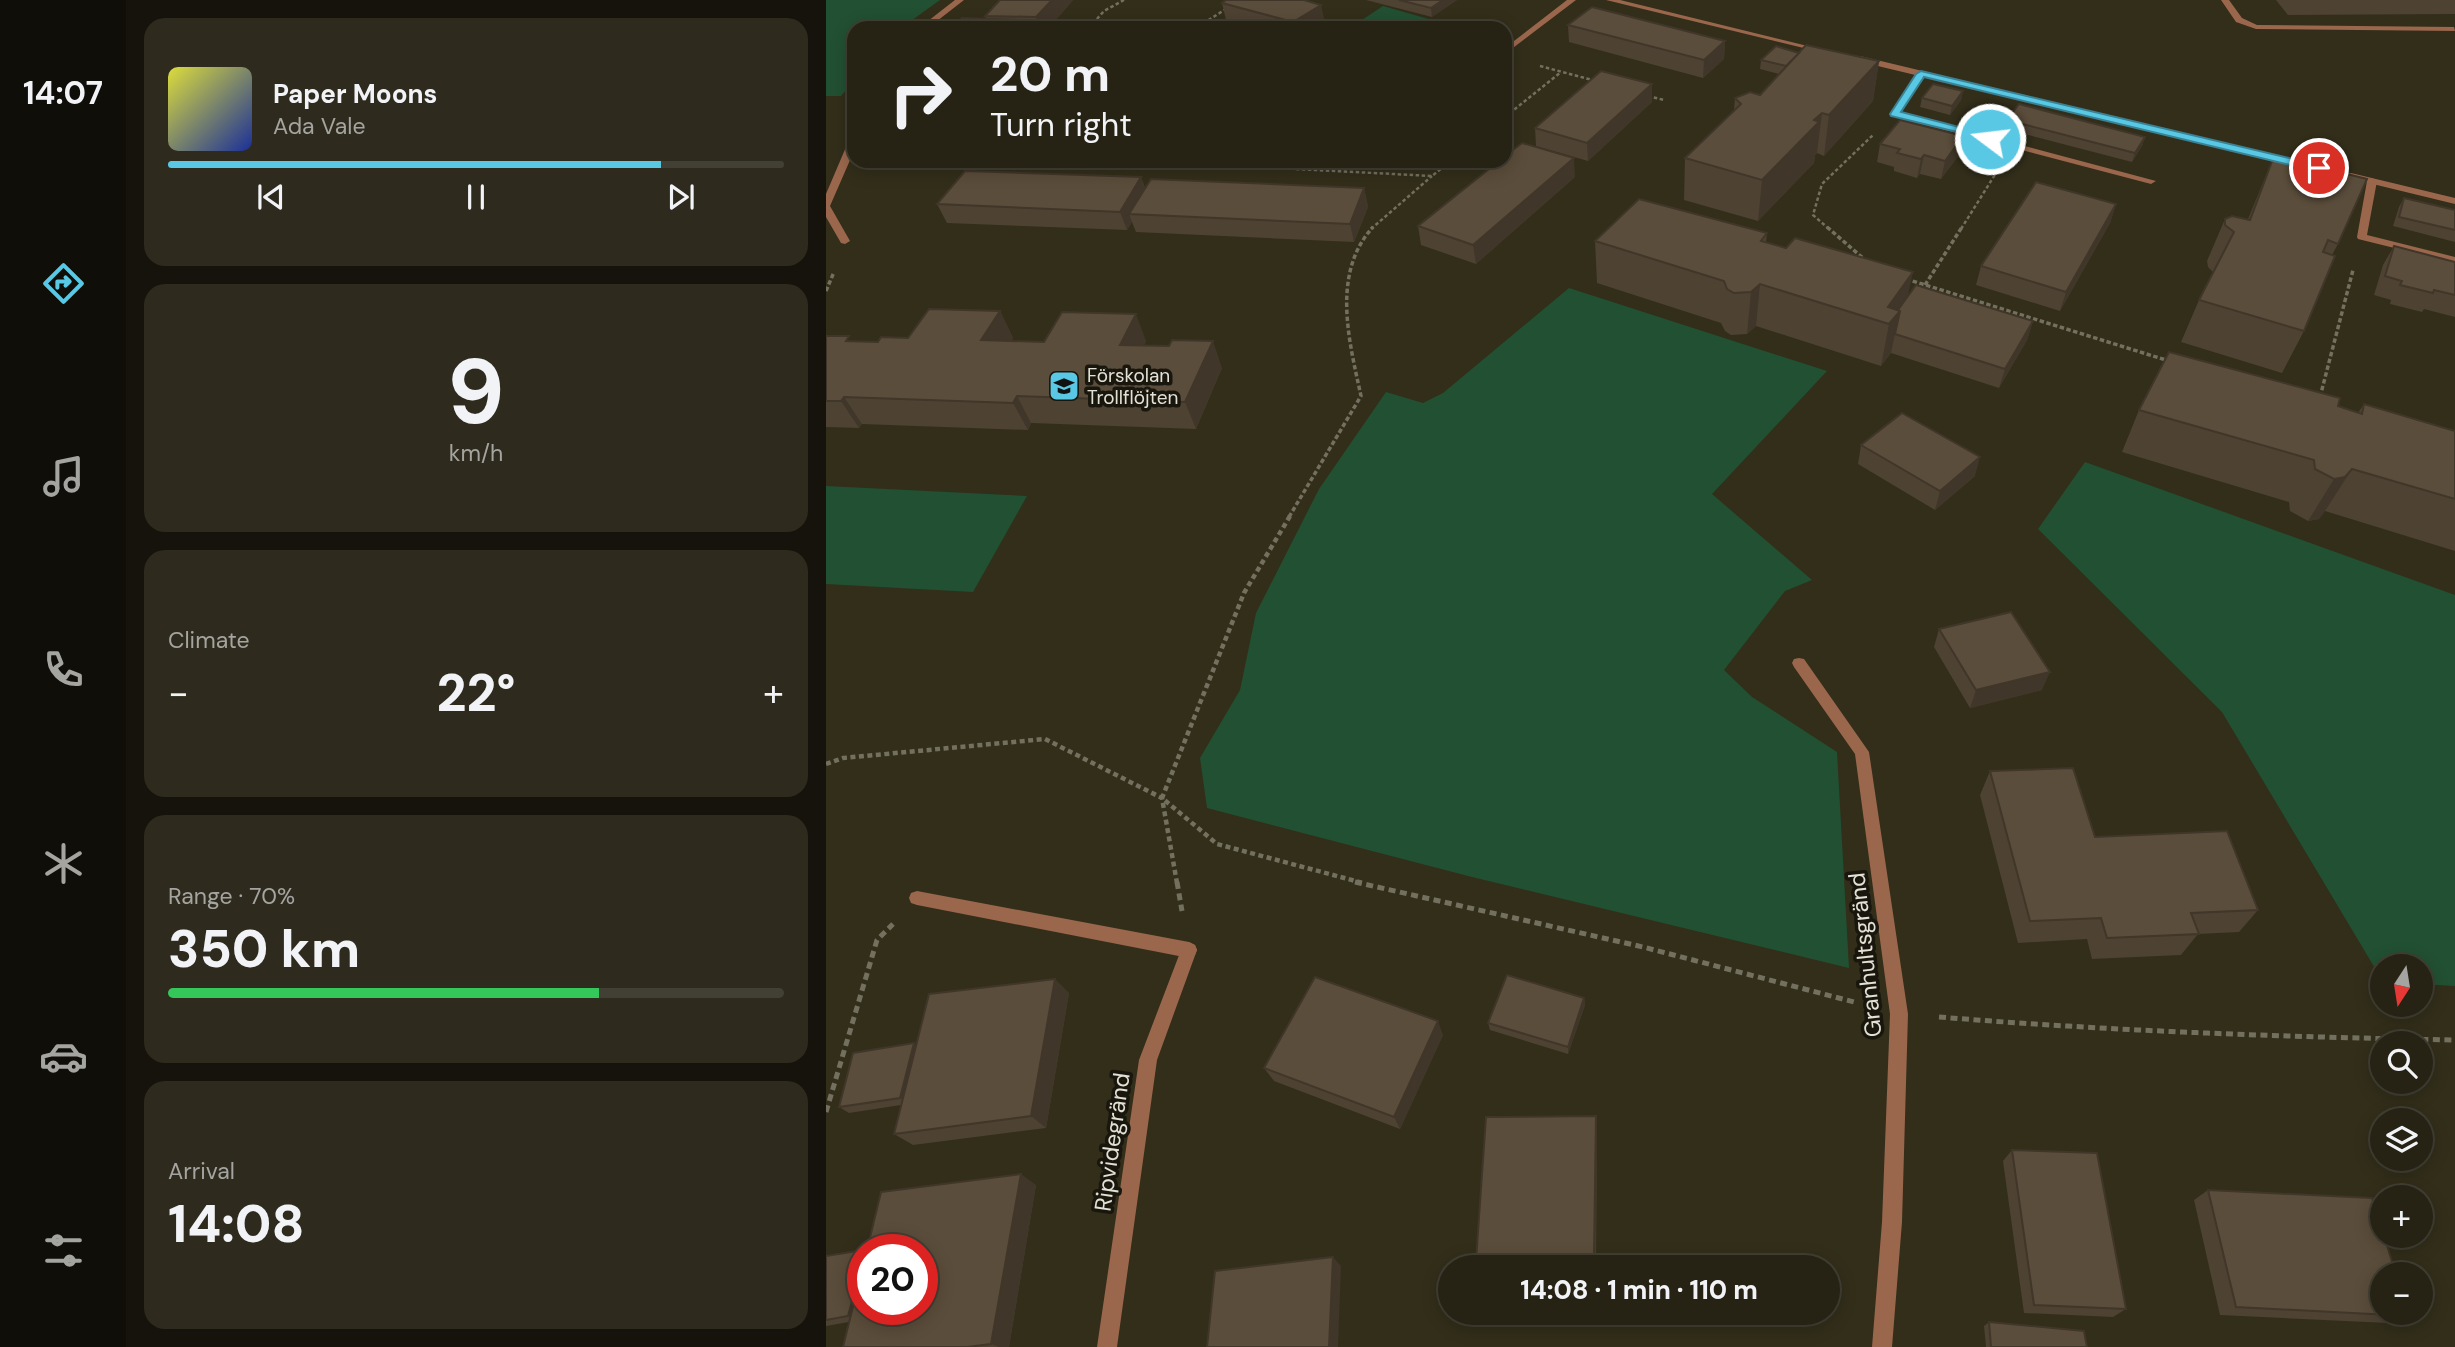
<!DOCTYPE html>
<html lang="en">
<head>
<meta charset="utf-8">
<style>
  :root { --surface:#262214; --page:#2e2a1d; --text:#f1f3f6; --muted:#a4a4a0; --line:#423f34; --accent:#59c8e4 }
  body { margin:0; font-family:"DM Sans",sans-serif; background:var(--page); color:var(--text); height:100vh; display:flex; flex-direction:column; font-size:26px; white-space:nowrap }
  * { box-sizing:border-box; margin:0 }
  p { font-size:23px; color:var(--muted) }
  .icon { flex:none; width:38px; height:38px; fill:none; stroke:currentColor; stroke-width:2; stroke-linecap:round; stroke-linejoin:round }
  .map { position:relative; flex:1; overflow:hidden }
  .sheet { display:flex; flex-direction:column; gap:18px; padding:18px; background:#15130b; width:700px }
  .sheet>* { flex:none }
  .guide { position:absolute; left:21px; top:21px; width:665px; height:147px; border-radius:21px; box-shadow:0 4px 18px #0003,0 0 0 2px var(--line); background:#262214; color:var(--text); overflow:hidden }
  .needle { width:46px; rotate:192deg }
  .fabs { position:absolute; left:1544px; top:954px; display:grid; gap:14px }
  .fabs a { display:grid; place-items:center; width:63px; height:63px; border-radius:50%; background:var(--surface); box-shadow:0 4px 18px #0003,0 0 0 2px var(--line); font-size:35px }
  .speed { position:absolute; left:21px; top:1234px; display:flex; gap:14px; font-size:35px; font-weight:700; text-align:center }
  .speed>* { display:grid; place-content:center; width:91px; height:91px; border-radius:50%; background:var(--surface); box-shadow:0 4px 18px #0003,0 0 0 2px var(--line); line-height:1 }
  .speed .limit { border:10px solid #d22; background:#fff; color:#111 }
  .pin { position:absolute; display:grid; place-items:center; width:60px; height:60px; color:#fff; margin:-30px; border:4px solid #fff; border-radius:50%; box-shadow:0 2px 7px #0007 }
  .me { position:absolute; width:77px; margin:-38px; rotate:285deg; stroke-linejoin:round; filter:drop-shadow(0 0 5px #0008) }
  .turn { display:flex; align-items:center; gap:24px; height:147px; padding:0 28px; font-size:32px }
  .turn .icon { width:91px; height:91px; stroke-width:2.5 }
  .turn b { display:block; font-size:49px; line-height:60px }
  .big { font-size:52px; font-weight:800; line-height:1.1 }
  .sheet .widget { flex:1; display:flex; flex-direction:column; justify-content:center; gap:10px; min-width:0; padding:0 24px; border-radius:21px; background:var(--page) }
  .sheet .dial { align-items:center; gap:0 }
  .dial b { font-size:91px; line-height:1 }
  .song { display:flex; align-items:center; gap:21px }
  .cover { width:84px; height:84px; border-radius:10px; background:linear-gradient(135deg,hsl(60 70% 55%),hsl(230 70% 35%)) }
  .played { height:7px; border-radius:4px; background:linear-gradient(90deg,var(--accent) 80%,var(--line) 80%) }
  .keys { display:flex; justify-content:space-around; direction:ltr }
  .heat { display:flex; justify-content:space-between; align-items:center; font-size:38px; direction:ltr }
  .charge { height:10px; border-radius:5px; background:linear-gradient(90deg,#34c759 70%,var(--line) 0) }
  .trip { position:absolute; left:612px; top:1255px; width:402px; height:70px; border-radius:35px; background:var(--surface); box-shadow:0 4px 18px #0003,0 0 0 2px var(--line); font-weight:800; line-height:70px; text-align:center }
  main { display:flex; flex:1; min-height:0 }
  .tabs { display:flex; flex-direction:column; width:126px; justify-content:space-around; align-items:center; background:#0f0e08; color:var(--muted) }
  .tabs .icon { width:49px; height:49px }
  .tabs .on { color:var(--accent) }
  .tabs b { font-size:32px; color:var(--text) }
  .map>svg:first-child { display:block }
</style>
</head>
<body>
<main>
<nav class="tabs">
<b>14:07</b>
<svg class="icon on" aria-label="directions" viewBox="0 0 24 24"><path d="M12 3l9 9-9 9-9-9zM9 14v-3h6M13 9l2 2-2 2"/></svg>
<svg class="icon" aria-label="music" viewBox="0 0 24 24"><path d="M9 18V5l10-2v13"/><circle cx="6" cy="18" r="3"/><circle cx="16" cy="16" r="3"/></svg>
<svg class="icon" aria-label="phone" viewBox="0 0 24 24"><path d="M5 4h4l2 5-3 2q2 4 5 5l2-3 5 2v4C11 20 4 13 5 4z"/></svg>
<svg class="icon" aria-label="climate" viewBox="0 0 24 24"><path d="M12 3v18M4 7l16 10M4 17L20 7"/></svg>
<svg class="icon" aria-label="car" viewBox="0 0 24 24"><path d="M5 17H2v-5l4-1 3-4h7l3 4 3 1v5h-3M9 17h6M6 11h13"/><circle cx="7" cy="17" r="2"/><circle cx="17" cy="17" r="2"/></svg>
<svg class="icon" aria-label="filters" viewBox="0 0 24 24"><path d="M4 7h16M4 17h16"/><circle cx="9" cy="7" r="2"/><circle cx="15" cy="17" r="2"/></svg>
</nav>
<section class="sheet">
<div class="widget">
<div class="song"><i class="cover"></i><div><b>Paper Moons</b><p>Ada Vale</p></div></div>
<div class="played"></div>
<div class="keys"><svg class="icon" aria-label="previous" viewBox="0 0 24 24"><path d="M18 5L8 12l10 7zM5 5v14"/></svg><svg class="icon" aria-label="pause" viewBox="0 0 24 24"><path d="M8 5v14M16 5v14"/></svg><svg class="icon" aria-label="next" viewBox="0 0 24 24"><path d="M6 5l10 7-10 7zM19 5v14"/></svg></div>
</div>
<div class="widget dial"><b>9</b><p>km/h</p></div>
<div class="widget"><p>Climate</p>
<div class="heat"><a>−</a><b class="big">22°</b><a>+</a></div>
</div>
<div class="widget"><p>Range · 70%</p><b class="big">350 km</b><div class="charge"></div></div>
<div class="widget"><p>Arrival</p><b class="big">14:08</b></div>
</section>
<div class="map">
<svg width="1629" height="1347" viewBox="0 0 1629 1347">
  <rect width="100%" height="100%" fill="#322e1a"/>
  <g fill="#225032">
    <polygon points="0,0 114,0 75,28 28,28 28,81 15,96 0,96"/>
    <polygon points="557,6 634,28 524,28"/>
    <polygon points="743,288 1001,371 886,494 986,580 959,591 898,670 926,697 1011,752 1023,968 646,877 381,808 374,758 414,690 430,613 493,489 560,392 597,403 617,393"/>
    <polygon points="1259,462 1629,595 1629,986 1594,984 1594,966 1556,966 1556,980 1396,712 1212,529"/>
    <polygon points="0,486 201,496 147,592 0,584"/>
  </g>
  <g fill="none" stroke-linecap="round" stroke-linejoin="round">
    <g stroke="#74705f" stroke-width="2.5" stroke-dasharray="3.5 2.5" stroke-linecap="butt">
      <polyline points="263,28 278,11 298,0"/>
      <polyline points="396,28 378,23 403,7"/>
      <polyline points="714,66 770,81"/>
      <polyline points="822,96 838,100"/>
      <polyline points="679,117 735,72"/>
      <polyline points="1490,142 1509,146"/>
      <polyline points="314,161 606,176 625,161"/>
      <polyline points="545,229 606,176"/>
      <polyline points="1003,229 987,215 996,184 1047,135"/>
      <polyline points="1135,229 1170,173"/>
    </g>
    <g stroke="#74705f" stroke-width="3.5" stroke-dasharray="4.5 2.5" stroke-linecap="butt">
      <polyline points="1001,227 1038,259"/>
      <polyline points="1080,279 1343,361"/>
      <polyline points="1099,285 1136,227"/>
      <polyline points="0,291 8,272"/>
      <polyline points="1494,397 1527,270"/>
      <path d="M463 517 535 396C523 341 505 273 547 227"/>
    </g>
    <g stroke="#74705f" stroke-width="4.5" stroke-dasharray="5 3.5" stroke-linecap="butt">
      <polyline points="464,516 418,593 336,798 391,844 537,883"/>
      <polyline points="0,764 17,758 219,739 336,798 351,883"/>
    </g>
    <g stroke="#74705f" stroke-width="5" stroke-dasharray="7 4.5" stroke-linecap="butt">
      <polyline points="351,882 356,911"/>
      <polyline points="529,882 817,947 1032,1003"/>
      <path d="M1113 1017C1285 1031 1456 1037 1629 1040"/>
      <polyline points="0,1112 51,940 67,924"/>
    </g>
    <g fill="#9a674d" fill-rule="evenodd">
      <polygon points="741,0 750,0 679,54 679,48"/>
      <polygon points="1395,0 1403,0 1416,18 1431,25 1628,27 1629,31 1430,29 1410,22"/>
      <polygon points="1095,71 1099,74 1074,113 1330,181 1325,184 1066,116 1065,114 1091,74"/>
      <polygon points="1546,178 1551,181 1541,235 1629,257 1629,263 1532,239 1531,237 1541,181"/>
      <polygon points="91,891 363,942 369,945 371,950 369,955 363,958 91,905 85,903 83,898 85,893"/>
    </g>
    <g fill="#9a674d" fill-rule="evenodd">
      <polygon points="129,0 138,0 102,28 93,28"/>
      <polygon points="780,0 794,0 1002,51 998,53"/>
      <polygon points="1034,56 1464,159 1469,162 1464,165 1031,61 1031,57"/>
      <polygon points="28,137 28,151 4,206 24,241 19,244 15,243 0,217 0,194 23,140"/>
      <polygon points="1525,173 1629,198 1629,204 1522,178 1522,174"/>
      <polygon points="973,658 978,659 1043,752 1082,1014 1076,1222 1066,1347 1046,1347 1056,1222 1064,1014 1029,754 968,667 966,663 968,659"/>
      <polygon points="363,942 369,945 371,950 331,1060 291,1347 271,1347 313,1060 355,950 357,945"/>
    </g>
  </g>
  <g fill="#4e4233">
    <polygon points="174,0 247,0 223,28 127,28 160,19 159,16"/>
    <polygon points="540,0 631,0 606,17"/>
    <polygon points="1450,0 1629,0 1629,14 1462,15"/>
    <polygon points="480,1 499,22 489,28 430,28 400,20 396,3"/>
    <polygon points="742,25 899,41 898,59 877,78 743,42"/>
    <polygon points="973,53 1053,61 1047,101 998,156 991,153 989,155 988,163 932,221 858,200 859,158 908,110 909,98 934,95 953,74 934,69 935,60"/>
    <polygon points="1137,91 1135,100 1124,115 1094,107 1096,98"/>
    <polygon points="826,102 762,161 710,146 709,128"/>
    <polygon points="1181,120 1319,137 1316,146 1306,162 1179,129"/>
    <polygon points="1054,144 1133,155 1115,179 1094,174 1091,178 1068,171 1068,167 1051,162"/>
    <polygon points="1448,156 1512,244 1506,255 1478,331 1456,373 1355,342 1373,300 1387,272 1382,267 1381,261 1399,219 1422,219"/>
    <polygon points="460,161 528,161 525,167 461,164"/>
    <polygon points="315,177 319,188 538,188 542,207 528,242 310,232 306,222 301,230 121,223 111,204"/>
    <polygon points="749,177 650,264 595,245 592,226"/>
    <polygon points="1578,198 1629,210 1629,242 1567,226 1573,207"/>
    <polygon points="1290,204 1284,223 1234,311 1150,285 1155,266"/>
    <polygon points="941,233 940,242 1082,296 1207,321 1201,340 1173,388 1065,353 1055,366 930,326 921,334 905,335 899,331 895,323 771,283 769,241"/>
    <polygon points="1568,246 1629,262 1629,317 1598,309 1596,312 1564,304 1565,300 1548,295 1557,265"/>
    <polygon points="174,311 187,338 185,341 218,342 320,341 318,345 396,368 370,429 205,423 202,430 36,424 33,428 0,427 0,336 26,341 52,342 82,338"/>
    <polygon points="1538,404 1629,431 1629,551 1499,511 1493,519 1482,521 1464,511 1463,502 1296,452 1313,410 1512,406 1532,413"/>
    <polygon points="1035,445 1149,476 1109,510 1032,464"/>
    <polygon points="1113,629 1216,690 1144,708 1108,647"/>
    <polygon points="1164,771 1269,837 1432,910 1413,932 1372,934 1355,955 1266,959 1261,939 1192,943 1154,795"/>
    <polygon points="243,993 220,1128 87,1145 68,1134 75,1105 23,1113 13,1107 90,1045"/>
    <polygon points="758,998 759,1005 742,1054 664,1030 662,1023"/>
    <polygon points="617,1035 574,1129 448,1081 438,1068"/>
    <polygon points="770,1116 771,1128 770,1267 653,1267 650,1260"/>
    <polygon points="1186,1150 1300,1309 1287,1317 1198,1313 1177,1161"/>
    <polygon points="210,1185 183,1347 17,1347 23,1322 0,1326 0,1256 37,1309"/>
    <polygon points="1382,1190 1583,1316 1562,1323 1394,1315 1368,1200"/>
    <polygon points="1163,1322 1261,1347 1160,1347 1158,1326"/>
  </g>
  <g fill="#403629">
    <polygon points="226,0 247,0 223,28 214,28 210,17"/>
    <polygon points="617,0 631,0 606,17 605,8"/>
    <polygon points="495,5 499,22 489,28 469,28 467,22"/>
    <polygon points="191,20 194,28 185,28"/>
    <polygon points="899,41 898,59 877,78 878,60"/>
    <polygon points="1053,61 1047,101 998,156 1003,115"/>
    <polygon points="826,84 826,102 762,161 761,143"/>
    <polygon points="1137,91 1135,100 1124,115 1126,106"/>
    <polygon points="996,113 991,153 989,155 988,163 932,221 936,180 988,120"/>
    <polygon points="1137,136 1133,155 1115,179 1119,161"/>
    <polygon points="1319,137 1316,146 1306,162 1309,153"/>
    <polygon points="1098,155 1094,174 1091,178 1095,159"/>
    <polygon points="748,158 749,177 650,264 647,245"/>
    <polygon points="315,177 321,196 303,214 306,222 301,230 294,212"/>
    <polygon points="538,188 542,207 528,242 524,224"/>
    <polygon points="1290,204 1284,223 1234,311 1240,292"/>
    <polygon points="1087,272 1078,314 1071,325 1065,353 1055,366 1063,324 1062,307"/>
    <polygon points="934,284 930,326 921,334 925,292"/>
    <polygon points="174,311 187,338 169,367 155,340"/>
    <polygon points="310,314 320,341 305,372 294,345"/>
    <polygon points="1207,321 1201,340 1173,388 1179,369"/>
    <polygon points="387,341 396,368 370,429 359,402"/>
    <polygon points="191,396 205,423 202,430 187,403"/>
    <polygon points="18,397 36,424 33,428 15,401"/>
    <polygon points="1154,457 1149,476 1109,510 1114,491"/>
    <polygon points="1526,469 1499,511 1493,519 1482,521 1508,479"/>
    <polygon points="1224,672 1216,690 1144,708 1150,690"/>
    <polygon points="229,979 243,993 220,1128 205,1116"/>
    <polygon points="758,998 759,1005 742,1054 742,1047"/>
    <polygon points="612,1021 617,1035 574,1129 568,1117"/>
    <polygon points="88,1043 97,1050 84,1104 74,1098"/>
    <polygon points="770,1116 771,1128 769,1267 768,1258"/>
    <polygon points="195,1174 210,1185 183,1347 173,1347 165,1344"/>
    <polygon points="507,1257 515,1266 512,1347 503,1347"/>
    <polygon points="37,1261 37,1308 34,1320 22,1316"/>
  </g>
  <g fill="#5b4d3b" stroke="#403629" stroke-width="2">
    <polygon points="174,0 226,0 210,17 159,16"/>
    <polygon points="400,0 478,0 495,5 467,22 396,3"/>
    <polygon points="573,0 617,0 605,8"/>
    <polygon points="766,7 899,41 878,60 742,25"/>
    <polygon points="136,18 191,20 185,28 127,28"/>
    <polygon points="980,45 1053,61 1003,115 996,113 988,120 993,122 936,180 859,158 915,104 909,98 924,92 934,95"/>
    <polygon points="950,46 973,53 960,66 935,60"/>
    <polygon points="775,71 826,84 761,143 709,128"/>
    <polygon points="1107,84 1137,91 1126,106 1096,98"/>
    <polygon points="1193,104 1319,137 1309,153 1181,120"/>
    <polygon points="1074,120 1137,136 1119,161 1098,155 1095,159 1071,153 1074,149 1054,144"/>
    <polygon points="696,143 748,158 647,245 592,226 673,161 679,161 679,156"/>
    <polygon points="1448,156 1541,179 1512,244 1502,240 1497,252 1509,256 1478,331 1373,300 1408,232 1399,225 1399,219 1406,216 1424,220"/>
    <polygon points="139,171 315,177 294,212 111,204"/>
    <polygon points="325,179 538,188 524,224 303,214"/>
    <polygon points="1210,182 1290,204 1240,292 1155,266"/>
    <polygon points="1578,198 1629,210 1629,230 1573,217"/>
    <polygon points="813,199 941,233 935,241 960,248 969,238 1087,272 1062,307 1074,311 1063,324 934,284 925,292 908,293 901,289 898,281 769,241"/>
    <polygon points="1568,246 1629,262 1629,295 1608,290 1607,293 1574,285 1576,281 1559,276"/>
    <polygon points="1090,285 1207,321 1179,369 1069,334 1074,311 1072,310"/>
    <polygon points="103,309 174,311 155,340 218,342 236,312 310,314 294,345 343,346 346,340 387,341 359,402 191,396 187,403 18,397 15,401 0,401 0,336 23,336 20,341 52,342 55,337 82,338"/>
    <polygon points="1343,352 1514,398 1512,406 1536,414 1538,404 1629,431 1629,499 1526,469 1519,477 1508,479 1489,469 1488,460 1313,410"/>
    <polygon points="1076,413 1154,457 1114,491 1035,445"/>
    <polygon points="1185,612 1224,672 1150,690 1113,629"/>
    <polygon points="1247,768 1269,837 1401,831 1432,910 1365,913 1373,934 1281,938 1275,918 1204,921 1164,771"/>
    <polygon points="681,975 758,998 742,1047 662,1023"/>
    <polygon points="489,977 612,1021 568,1117 438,1068"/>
    <polygon points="229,979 205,1116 68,1134 103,994"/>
    <polygon points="88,1043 74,1098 13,1107 27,1053"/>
    <polygon points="770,1116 768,1258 650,1260 660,1117"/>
    <polygon points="1186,1150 1271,1153 1300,1309 1208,1305"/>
    <polygon points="195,1174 165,1344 141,1347 17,1347 37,1266 37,1309 96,1309 96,1250 41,1250 55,1192"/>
    <polygon points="1382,1190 1546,1198 1556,1230 1556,1236 1558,1236 1570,1274 1556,1274 1556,1312 1582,1312 1583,1316 1410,1307"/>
    <polygon points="37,1250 37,1261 22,1316 0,1320 0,1256"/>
    <polygon points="507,1257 503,1347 381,1347 389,1271"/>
    <polygon points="1163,1322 1258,1331 1261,1347 1165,1347"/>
  </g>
  <polygon fill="#59c8e4" stroke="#3a8294" stroke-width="2" points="1095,71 1493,165 1498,168 1493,172 1098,77 1075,112 1168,136 1168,141 1065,116 1064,114 1090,74"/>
  <defs>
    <g id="school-square" transform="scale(1.575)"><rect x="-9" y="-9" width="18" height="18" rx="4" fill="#59c8e4" stroke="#18160d"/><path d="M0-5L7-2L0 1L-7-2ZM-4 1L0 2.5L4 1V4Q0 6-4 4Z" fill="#111"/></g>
  </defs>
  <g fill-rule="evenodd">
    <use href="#school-square" x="238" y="386"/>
  </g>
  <g text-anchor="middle" stroke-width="7" stroke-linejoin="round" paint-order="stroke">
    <g font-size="19" fill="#e3e1d5" stroke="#18160d" text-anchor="start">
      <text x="261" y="382">Förskolan<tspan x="261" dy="22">Trollflöjten</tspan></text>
    </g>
    <g font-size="23" fill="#e3e1d5" stroke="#18160d">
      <text transform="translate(1039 955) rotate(-96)" y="8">Granhultsgränd</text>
      <text transform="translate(286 1142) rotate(-82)" y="8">Ripvidegränd</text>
    </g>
  </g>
</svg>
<div class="fabs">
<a><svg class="needle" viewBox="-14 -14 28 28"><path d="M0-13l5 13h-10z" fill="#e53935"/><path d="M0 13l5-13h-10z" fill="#a4a4a0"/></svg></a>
<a><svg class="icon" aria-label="search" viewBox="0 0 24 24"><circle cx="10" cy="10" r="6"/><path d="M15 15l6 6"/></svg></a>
<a><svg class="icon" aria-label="layers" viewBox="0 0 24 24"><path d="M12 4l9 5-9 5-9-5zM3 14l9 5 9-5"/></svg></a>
<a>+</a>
<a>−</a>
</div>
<div class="speed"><div class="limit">20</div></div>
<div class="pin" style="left:1493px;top:168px;background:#d93025"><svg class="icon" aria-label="arrive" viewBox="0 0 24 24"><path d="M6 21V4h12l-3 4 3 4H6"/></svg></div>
<svg class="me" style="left:1164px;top:139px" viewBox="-20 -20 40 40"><circle r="17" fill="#59c8e4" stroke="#fff" stroke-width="3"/><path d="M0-11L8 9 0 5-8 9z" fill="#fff"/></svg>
<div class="trip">14:08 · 1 min · 110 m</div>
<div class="guide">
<div class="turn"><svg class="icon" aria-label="right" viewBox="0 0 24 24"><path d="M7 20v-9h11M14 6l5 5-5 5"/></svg><div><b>20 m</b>Turn right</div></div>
</div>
</div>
</main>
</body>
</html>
